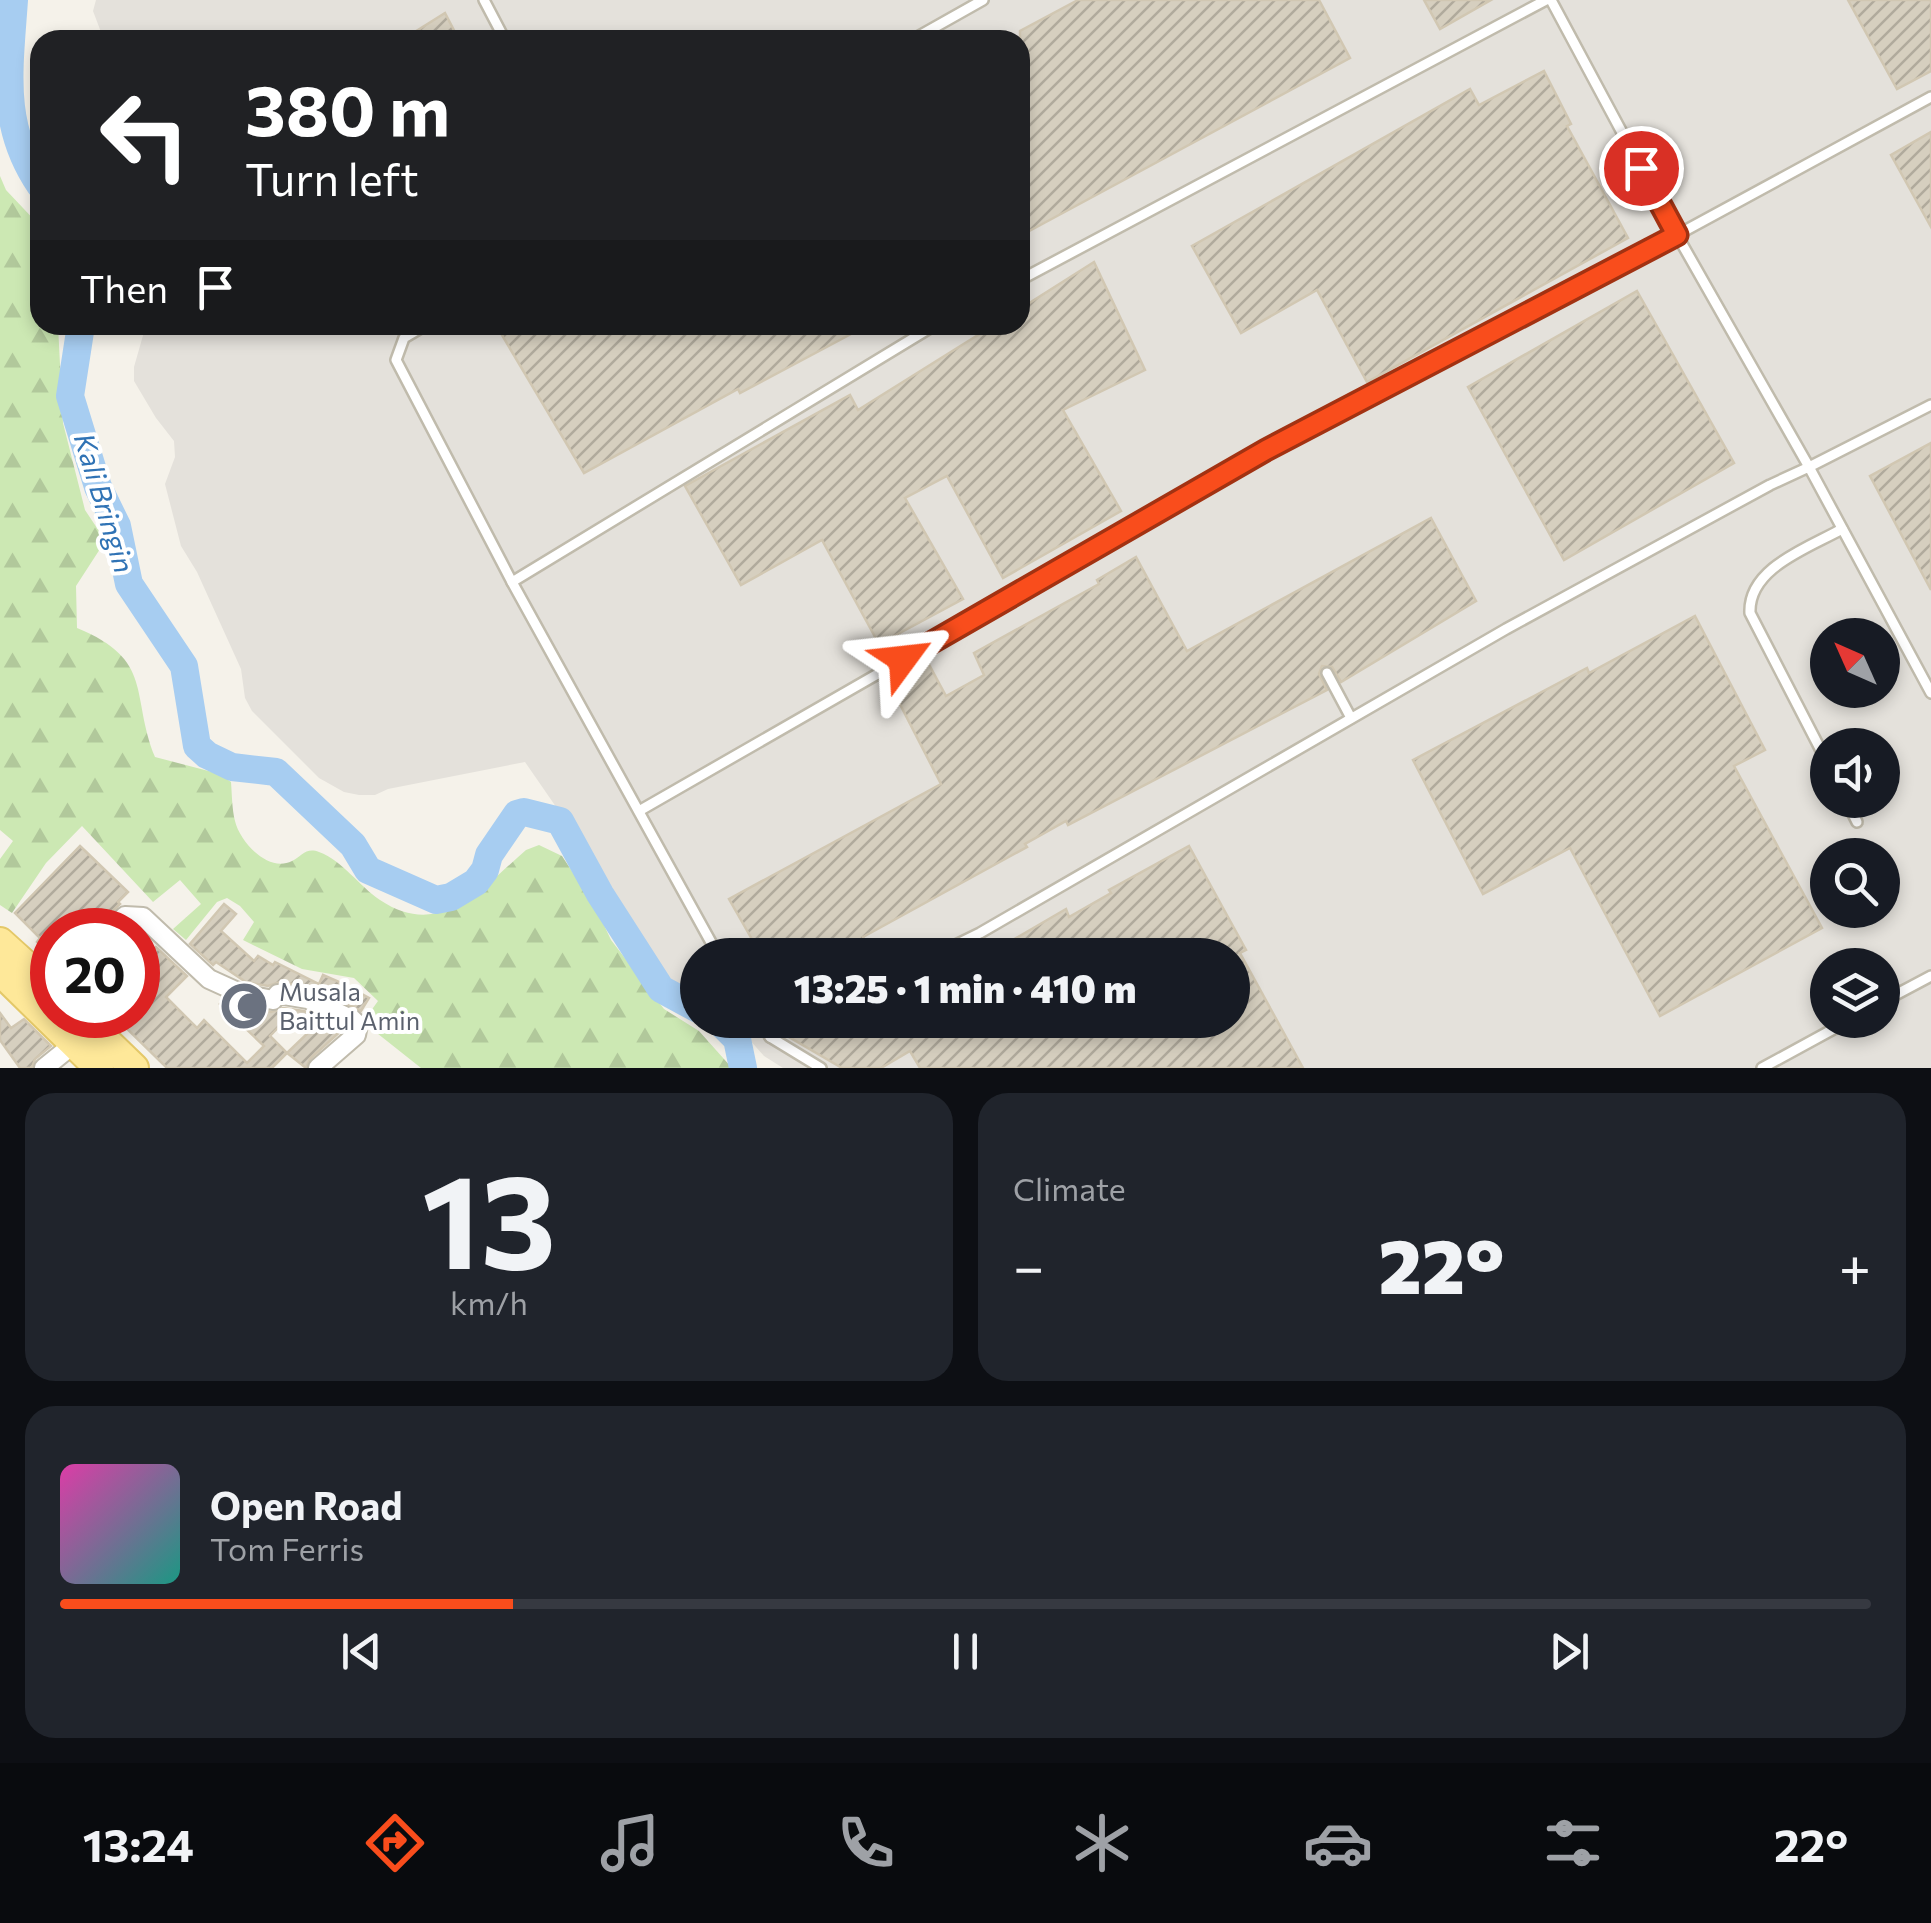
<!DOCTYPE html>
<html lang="en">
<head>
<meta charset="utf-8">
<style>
  :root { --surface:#171b24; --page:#20242c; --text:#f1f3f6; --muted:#9ea1a6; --line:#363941; --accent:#f94d1c }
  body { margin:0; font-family:Commissioner,sans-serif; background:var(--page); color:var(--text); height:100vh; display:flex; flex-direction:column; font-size:38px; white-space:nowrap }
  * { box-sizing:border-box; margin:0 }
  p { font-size:32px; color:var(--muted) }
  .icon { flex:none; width:55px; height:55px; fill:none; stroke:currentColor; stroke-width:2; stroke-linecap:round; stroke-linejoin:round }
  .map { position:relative; height:1068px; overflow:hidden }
  .panel { display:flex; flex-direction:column; gap:25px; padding:25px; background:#0d0f14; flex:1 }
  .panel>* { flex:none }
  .hud { position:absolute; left:30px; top:30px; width:1000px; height:305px; border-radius:30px; box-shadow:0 5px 15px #0003; background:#202124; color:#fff; overflow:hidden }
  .needle { width:65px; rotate:315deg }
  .controls { position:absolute; left:1810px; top:618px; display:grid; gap:20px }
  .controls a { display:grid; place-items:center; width:90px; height:90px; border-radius:50%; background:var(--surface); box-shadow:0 5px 15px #0003; font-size:50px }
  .speed { position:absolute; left:30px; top:908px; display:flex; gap:20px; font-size:50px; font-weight:700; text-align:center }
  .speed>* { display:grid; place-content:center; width:130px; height:130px; border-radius:50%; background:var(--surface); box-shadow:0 5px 15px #0003; line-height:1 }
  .speed .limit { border:15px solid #d22; background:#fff; color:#111 }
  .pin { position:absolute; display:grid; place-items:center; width:85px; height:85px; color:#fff; margin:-42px; border:5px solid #fff; border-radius:50%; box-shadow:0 2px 10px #0007 }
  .me { position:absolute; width:110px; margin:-55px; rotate:60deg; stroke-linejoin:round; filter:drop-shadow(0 0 8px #0008) }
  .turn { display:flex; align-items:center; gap:35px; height:210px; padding:0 50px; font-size:45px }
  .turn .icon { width:130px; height:130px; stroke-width:2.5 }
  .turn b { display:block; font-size:70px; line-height:85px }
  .then { display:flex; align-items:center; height:95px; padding:0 50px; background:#0003; gap:20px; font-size:38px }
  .big { font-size:75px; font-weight:800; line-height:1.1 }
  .panel .card { flex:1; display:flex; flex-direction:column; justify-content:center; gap:15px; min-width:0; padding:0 35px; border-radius:30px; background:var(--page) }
  .panel .dial { align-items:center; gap:0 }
  .dial b { font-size:130px; line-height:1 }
  .song { display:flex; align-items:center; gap:30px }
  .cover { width:120px; height:120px; border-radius:15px; background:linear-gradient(135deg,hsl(320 70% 55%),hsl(170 70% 35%)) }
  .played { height:10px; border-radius:5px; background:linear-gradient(90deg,var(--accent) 25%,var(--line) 25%) }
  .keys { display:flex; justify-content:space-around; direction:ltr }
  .heat { display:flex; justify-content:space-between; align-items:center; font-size:55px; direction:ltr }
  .panel .tiles { flex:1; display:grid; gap:25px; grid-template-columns:1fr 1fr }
  .card:last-child { grid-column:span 2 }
  .trip { position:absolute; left:680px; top:938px; width:570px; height:100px; border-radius:50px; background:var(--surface); box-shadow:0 5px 15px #0003; font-weight:800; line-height:100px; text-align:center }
  .menu { display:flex; height:160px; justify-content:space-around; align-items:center; background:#090b0e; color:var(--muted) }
  .menu .icon { width:70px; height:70px }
  .menu .active { color:var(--accent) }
  .menu b { font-size:45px; color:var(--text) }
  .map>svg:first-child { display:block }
</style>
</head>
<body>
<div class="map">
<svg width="1931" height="1068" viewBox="0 0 1931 1068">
  <defs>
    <pattern id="forest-firs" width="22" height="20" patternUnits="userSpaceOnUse" patternTransform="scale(2.5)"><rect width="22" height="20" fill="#cce8b3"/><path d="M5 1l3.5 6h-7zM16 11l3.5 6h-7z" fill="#b1c89b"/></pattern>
    <pattern id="building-hatch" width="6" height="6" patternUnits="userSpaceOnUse" patternTransform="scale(2.5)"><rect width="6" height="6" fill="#d6cfbf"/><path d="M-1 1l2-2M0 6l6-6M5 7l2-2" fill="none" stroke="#b0aa9c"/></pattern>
  </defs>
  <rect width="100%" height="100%" fill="#f5f2ea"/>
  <path fill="#e4e1db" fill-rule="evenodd" d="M96 0H1931V1068H783L764 1056 732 1020H1232V955H698L697 997 659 978 620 917 572 830 525 762 388 789 375 795H359L344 792 319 778 252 711 245 698 241 669 197 572 181 546 165 484 175 457 174 441 156 418 134 381V367L146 325H1020V40H104L93 11ZM1828 635H1882V690H1828ZM1828 745H1882V800H1828ZM1828 855H1882V910H1828ZM1828 965H1882V1020H1828Z"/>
  <path fill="url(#forest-firs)" d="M0 176 6 190 40 226V325H58L63 423 85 510 101 534 100 549 76 586 77 628C155 660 130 695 155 757L220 774 231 782C232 795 232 809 235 821 240 842 268 873 292 861 302 856 306 847 319 852 343 861 359 886 380 900 441 941 483 887 526 850L539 845 562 856 596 908 611 940 664 1009 699 1031 732 1068H421L363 1022 378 1001 354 978 302 969 243 940 254 922 240 906 227 898 217 902 186 940 173 929 201 904 180 880 153 902 82 826 46 863 12 913 0 905V859L13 841 0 830Z"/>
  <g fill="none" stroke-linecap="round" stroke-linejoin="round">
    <g stroke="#a7cdf1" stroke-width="28">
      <path d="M14 0C9 72 0 126 40 185"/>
      <polyline points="81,325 70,396 98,487 117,526 129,584 184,666 197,746 207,755 232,767 276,772 353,845 368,870 436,900 451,897 476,882 485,870 489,855 517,814 524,812 560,821 600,894 661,989 698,1009"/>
      <polyline points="718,1020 737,1039 743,1068"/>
    </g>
  </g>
  <g fill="url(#building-hatch)" stroke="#d1c7b2" stroke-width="2.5">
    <polygon points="1078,0 1319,0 1350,58 1020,236 1020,31"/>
    <polygon points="1424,0 1491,0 1440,29"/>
    <polygon points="1848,0 1931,0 1931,71 1897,89"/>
    <polygon points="445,13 459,40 402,40"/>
    <polygon points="1544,71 1571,124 1567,126 1628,238 1367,382 1317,290 1241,333 1192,246 1470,89 1479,105"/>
    <polygon points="1931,132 1931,227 1891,155"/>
    <polygon points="1094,262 1145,370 1063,410 1121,511 1003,578 947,476 905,498 963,599 879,644 822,540 741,585 685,486 850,395 858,410 994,325 1020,325 1020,309"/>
    <polygon points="1637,291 1734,463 1564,560 1468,387"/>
    <polygon points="496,325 868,325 740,393 738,389 584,473"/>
    <polygon points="1931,443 1931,590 1870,476"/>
    <polygon points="1431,518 1476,601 1341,682 1332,667 1322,666 1319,674 1327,690 1068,825 1066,821 1025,844 1027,847 863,937 864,939 837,955 761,955 729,899 941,784 888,681 926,659 946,696 984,675 974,653 1099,584 1097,580 1136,557 1187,651"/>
    <polygon points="1695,616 1765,750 1734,766 1822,928 1660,1016 1570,848 1483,894 1413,760 1587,668 1589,673"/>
    <polygon points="80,846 128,892 118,902 120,904 101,922 98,930 52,930 52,957 37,942 40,938 15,913"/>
    <polygon points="1189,846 1246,950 1240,953 1303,1068 920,1068 910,1051 881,1068 842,1068 789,1037 822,1020 1232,1020 1232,955 987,955 1066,909 1069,917 1111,893 1109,890"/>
    <polygon points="224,904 236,914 221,931 254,961 258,956 273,965 275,962 319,984 323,975 344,984 369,998 361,1011 311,987 280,982 268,986 246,982 216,962 213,965 190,944"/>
    <polygon points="156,947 187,976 166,997 197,1028 204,1020 247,1063 264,1046 220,1004 224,1000 271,1012 283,1008 304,1011 343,1029 310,1059 306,1068 287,1053 310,1031 292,1013 270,1036 287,1053 272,1068 167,1068 113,1015 138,1015 138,966"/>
    <polygon points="0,1013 11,1028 24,1019 51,1046 35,1059 32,1068 20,1068 0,1040"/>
  </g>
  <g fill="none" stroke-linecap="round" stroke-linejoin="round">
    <g stroke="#c0bbac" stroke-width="14">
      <g id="lane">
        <polyline points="484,0 505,40"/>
        <polyline points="1551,0 1677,235 1809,467 1931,405"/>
        <polyline points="912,40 983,0"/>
        <polyline points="1020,280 1546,0"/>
        <polyline points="426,325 404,338 396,360 512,582 718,955"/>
        <polyline points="512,582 935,325"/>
        <polyline points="1327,673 1351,718"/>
        <path d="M1828 764 1750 613C1748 568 1808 548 1842 529"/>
        <polyline points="1846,800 1857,822"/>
        <polyline points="639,811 1266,451 1677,235 1931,97"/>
        <polyline points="935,955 980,933 1506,629 1770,485 1809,467 1931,693"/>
        <polyline points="1882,1002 1931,976"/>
        <polyline points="760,1020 770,1037 805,1020"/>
        <polyline points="770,1037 821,1068"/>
        <polyline points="1762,1068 1850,1020"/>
      </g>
    </g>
    <g stroke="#c0bbac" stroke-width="22">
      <g id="street">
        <polyline points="110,930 125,916 143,917 209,979 242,994 273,1000 278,994 308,999 353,1020 358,1025 356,1035 318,1068"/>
        <polyline points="44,1068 75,1043"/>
      </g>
    </g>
    <g stroke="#e4c868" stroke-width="32">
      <g id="primary">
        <polyline points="0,942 52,989"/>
        <polyline points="0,971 99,1068"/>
        <polyline points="79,1015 134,1068"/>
      </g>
    </g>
    <use href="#lane" stroke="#fff" stroke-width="9"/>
    <use href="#street" stroke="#fff" stroke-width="18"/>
    <use href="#primary" stroke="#fee899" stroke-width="28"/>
  </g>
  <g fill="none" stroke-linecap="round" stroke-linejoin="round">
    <g stroke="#a23212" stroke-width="25">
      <polyline id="route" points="903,659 1266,450 1677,235 1641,168"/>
    </g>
    <use href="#route" stroke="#f94d1c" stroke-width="18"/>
  </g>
  <defs>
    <g id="mosque-disc" transform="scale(2.5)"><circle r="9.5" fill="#6b7280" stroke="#fff"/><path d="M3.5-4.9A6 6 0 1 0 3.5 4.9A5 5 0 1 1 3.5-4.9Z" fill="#fff"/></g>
  </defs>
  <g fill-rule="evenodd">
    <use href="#mosque-disc" x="244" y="1006"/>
  </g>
  <g text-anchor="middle" stroke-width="8" stroke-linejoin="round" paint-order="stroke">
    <g font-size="25" fill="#5b616d" stroke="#fff" text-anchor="start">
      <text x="279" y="1001">Musala<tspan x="279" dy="29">Baittul Amin</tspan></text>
    </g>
    <g font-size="28" font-style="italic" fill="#3073b5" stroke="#fff">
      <text transform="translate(104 503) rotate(73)" y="10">Kali Bringin</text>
    </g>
  </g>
</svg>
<div class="controls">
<a><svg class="needle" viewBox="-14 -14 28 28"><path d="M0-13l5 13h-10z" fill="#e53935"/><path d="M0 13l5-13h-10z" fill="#9ea1a6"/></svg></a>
<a><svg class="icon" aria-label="sound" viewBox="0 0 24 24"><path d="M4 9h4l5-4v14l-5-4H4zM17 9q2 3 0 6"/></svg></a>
<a><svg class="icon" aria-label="search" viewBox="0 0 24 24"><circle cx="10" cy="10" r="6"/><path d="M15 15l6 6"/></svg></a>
<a><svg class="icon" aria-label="layers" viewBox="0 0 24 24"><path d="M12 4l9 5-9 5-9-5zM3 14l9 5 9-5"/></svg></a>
</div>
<div class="speed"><div class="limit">20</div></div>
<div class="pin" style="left:1641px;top:168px;background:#d93025"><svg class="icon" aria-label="arrive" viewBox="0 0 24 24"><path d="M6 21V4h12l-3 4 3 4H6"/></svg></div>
<svg class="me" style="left:903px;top:659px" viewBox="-20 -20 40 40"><path d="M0-17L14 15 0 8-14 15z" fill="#f94d1c" stroke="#fff" stroke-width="4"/></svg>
<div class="trip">13:25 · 1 min · 410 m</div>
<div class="hud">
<div class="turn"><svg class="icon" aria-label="left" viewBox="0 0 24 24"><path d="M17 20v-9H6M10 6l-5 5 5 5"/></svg><div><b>380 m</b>Turn left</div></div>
<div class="then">Then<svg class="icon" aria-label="arrive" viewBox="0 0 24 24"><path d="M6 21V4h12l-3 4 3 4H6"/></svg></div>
</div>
</div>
<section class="panel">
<div class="tiles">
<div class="card dial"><b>13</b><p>km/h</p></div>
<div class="card"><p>Climate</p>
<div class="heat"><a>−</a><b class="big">22°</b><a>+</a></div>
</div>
<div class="card">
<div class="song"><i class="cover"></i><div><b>Open Road</b><p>Tom Ferris</p></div></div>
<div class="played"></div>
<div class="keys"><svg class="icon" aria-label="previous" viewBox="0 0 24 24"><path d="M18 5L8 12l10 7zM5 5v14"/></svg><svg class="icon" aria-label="pause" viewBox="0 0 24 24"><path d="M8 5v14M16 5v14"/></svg><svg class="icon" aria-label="next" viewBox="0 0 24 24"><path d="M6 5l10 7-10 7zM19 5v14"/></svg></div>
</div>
</div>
</section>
<nav class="menu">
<b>13:24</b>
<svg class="icon active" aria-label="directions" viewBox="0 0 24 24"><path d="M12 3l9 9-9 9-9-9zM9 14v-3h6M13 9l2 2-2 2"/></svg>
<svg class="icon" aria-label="music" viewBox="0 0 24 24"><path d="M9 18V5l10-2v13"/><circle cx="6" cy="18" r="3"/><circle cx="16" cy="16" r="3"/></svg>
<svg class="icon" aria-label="phone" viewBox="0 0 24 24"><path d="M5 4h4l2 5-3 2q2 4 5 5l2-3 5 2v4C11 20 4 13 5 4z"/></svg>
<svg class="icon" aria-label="climate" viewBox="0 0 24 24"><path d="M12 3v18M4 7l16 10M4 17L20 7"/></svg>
<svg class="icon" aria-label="car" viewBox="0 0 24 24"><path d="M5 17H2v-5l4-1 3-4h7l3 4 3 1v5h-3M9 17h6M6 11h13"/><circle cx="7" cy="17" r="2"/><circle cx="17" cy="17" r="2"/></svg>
<svg class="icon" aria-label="filters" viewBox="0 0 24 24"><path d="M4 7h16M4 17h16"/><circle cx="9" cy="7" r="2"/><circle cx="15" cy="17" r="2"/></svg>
<b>22°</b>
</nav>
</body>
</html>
